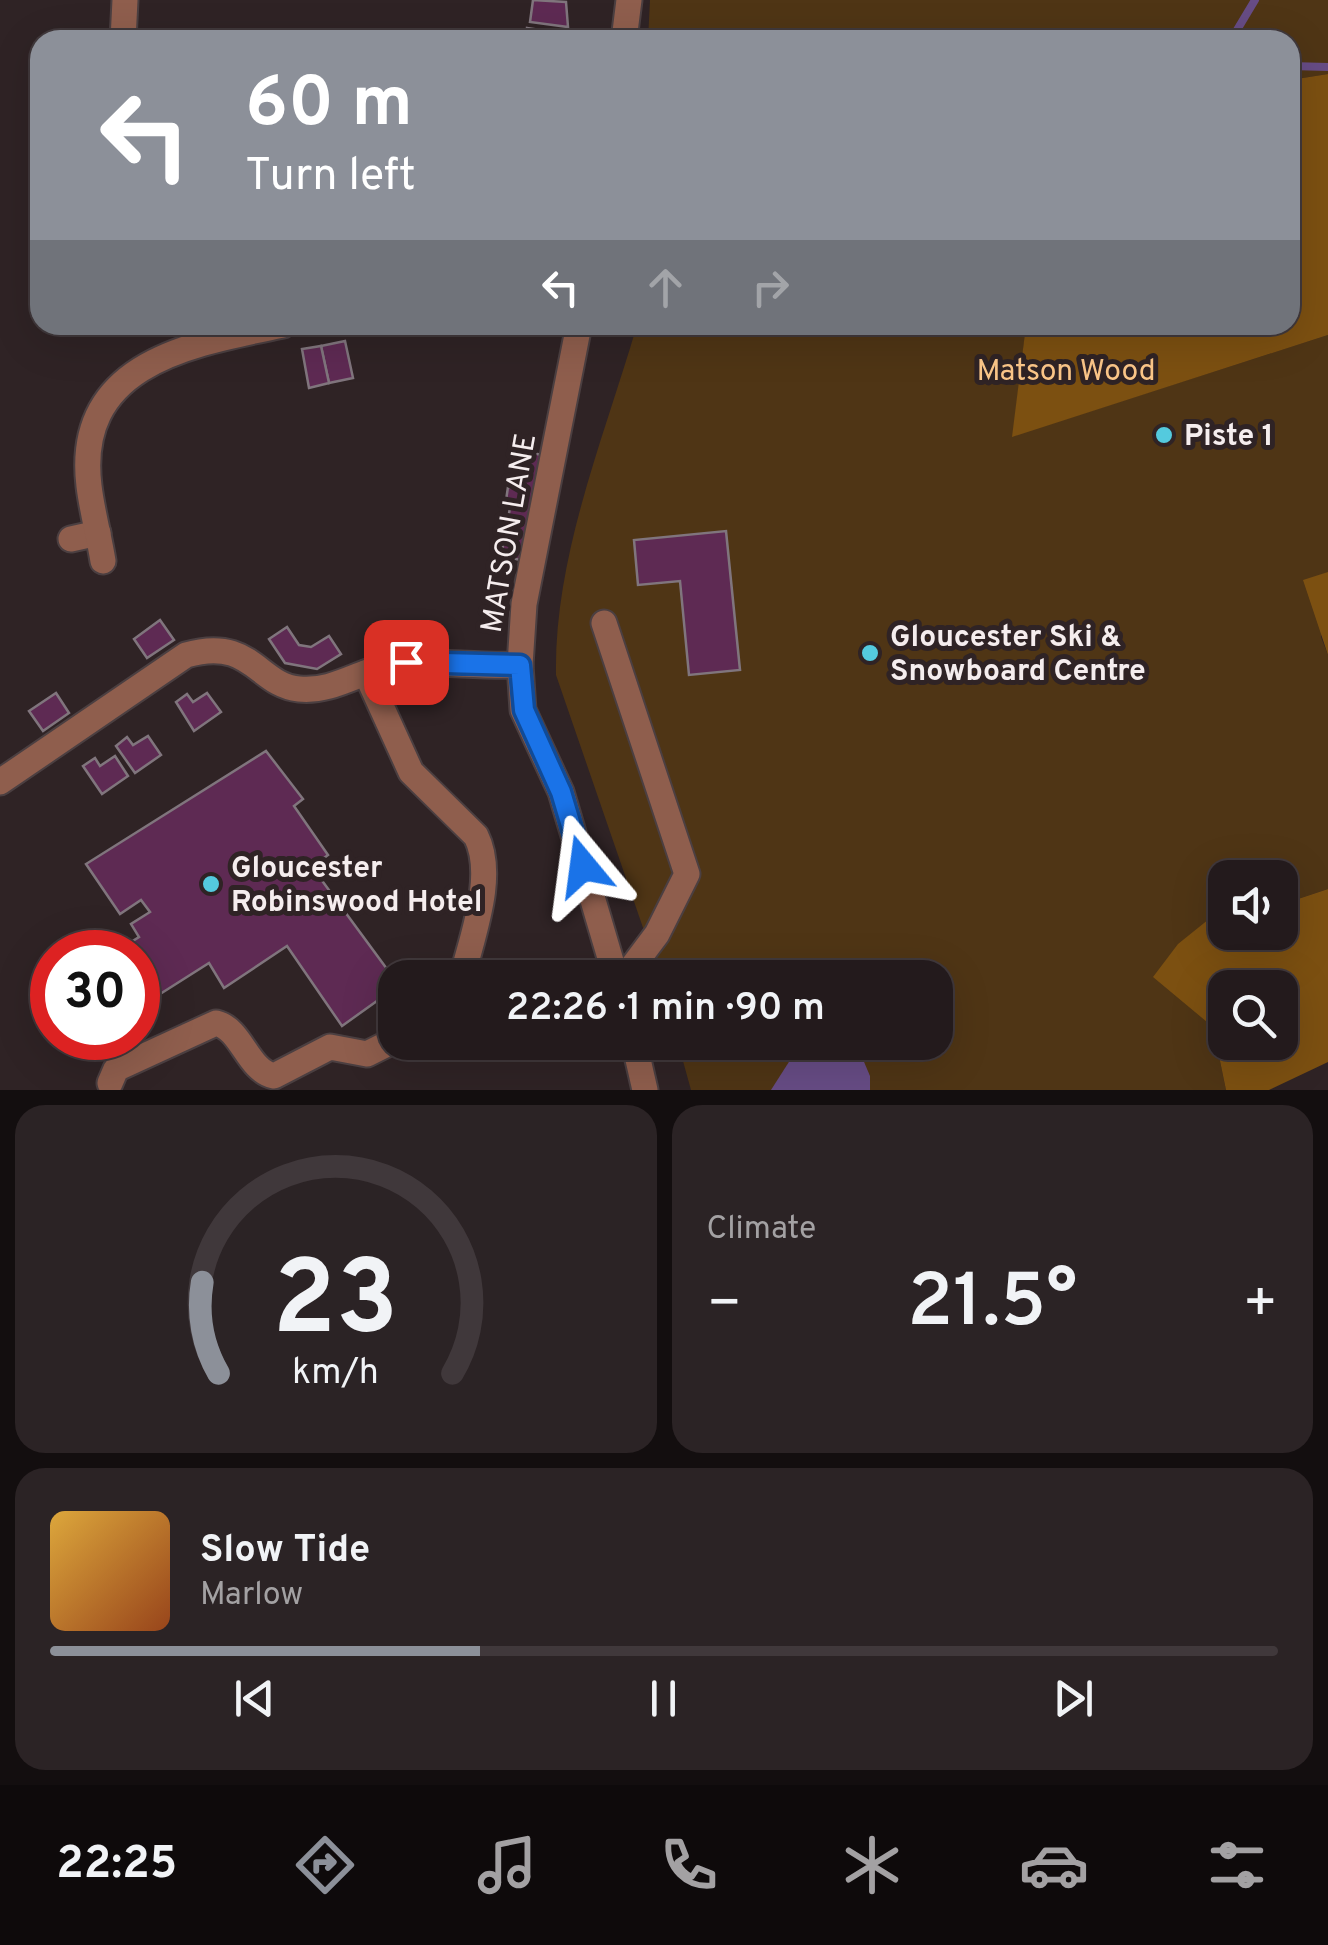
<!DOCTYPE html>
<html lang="en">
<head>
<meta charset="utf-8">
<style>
  :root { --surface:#231a1c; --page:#2b2325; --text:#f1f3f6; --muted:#a3a1a3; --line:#40383b; --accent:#8c9099 }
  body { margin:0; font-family:Overpass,sans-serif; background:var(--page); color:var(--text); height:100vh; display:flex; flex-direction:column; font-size:38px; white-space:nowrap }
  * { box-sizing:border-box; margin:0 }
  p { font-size:32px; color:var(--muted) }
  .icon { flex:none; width:55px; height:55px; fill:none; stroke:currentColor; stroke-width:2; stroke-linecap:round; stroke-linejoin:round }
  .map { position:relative; height:1090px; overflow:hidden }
  .drawer { display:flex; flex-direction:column; gap:15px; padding:15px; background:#130e0f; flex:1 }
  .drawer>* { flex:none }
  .top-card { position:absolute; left:30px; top:30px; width:1270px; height:305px; border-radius:30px; box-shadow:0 10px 40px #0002,0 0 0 2px var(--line); background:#8c9099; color:#fff; overflow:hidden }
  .tools { position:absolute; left:1208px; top:860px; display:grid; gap:20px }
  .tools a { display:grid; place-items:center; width:90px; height:90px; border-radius:20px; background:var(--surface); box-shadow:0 10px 40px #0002,0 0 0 2px var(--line); font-size:50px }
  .speed { position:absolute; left:30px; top:930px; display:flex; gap:20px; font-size:50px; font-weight:700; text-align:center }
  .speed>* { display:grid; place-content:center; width:130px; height:130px; border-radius:50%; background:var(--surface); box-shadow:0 10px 40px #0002,0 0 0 2px var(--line); line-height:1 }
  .speed .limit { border:15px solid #d22; background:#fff; color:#111 }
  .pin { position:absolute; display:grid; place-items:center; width:85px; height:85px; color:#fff; margin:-42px; border-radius:20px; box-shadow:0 5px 15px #0006 }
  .me { position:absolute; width:110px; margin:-55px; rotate:344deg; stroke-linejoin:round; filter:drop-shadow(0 0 8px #0008) }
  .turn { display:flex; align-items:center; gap:35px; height:210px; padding:0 50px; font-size:45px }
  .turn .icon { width:130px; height:130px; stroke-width:2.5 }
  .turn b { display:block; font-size:70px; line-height:85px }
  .lanes { display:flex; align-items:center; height:95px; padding:0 50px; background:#0003; justify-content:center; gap:50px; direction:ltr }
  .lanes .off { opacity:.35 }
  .big { font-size:75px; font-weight:600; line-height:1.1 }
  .drawer .card { flex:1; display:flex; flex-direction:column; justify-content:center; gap:15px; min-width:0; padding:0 35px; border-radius:30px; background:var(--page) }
  .drawer .dial { align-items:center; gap:0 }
  .dial svg { height:260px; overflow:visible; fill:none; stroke:var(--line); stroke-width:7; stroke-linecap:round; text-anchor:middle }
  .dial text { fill:var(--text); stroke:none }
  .song { display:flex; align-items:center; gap:30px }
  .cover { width:120px; height:120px; border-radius:15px; background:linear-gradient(135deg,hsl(40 70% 55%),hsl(20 70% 35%)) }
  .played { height:10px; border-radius:5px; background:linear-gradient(90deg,var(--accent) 35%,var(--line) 35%) }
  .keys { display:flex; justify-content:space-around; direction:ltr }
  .heat { display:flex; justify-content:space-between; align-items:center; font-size:55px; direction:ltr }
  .drawer .tiles { flex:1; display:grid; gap:15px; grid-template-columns:1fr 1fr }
  .card:last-child { grid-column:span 2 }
  .trip { position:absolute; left:378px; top:960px; width:575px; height:100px; border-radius:30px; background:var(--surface); box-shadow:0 10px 40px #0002,0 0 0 2px var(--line); font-weight:600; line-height:100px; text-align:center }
  .menu { display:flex; height:160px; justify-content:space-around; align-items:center; background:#0e0a0b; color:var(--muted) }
  .menu .icon { width:70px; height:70px }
  .menu .selected { color:var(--accent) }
  .menu b { font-size:45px; color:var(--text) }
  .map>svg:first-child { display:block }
</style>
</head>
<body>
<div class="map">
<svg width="1328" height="1090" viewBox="0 0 1328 1090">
  <rect width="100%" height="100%" fill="#2f2325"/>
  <g fill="#4f3515">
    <polygon points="650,0 1328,0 1328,74 1290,80 1290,40 648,40"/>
    <path d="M637 325H1026L1013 436 1328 335V595L1321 637 1328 655V889L1280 905V878H1225L1213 1027 1226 1090H691L678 1043 935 1042V978L660 977 556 675C554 556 604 438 637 325Z"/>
  </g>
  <g fill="#7c5011" fill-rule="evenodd">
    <polygon points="1328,74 1328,335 1012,437 1026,325 1290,325 1290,80"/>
    <polygon points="1328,572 1328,655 1303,580"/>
    <path d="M1328 889V1062L1269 1090H1226L1213 1027 1153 977 1178 944 1219 911 1225 910V932H1280V905ZM1225 988H1280V1042H1225Z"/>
  </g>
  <polygon fill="#674c85" points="801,1043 856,1043 870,1076 870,1090 771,1090"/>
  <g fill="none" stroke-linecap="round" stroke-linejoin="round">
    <g stroke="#674c85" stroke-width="8">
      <polyline points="1231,40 1255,0"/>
      <polyline points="1290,66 1328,67"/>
    </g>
  </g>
  <g fill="#5e2a53" stroke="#80757d" stroke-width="2.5">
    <polygon points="533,0 566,2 568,27 530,22"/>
    <polygon points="527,28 568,34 567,40 526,40"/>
    <polygon points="345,341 353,378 329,383 321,346"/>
    <polygon points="321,346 329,383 309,388 302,349"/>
    <polygon points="524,451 546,456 521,560 501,556 510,508 505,507 508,487 515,488 519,480"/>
    <polygon points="726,531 740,670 689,675 680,581 638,585 634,540"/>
    <polygon points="160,620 174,640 147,658 134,639"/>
    <polygon points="287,627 299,645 311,647 329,636 341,654 317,669 285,663 269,639"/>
    <polygon points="56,693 69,713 43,731 29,711"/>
    <polygon points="207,693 221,712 194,731 176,702 187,694 193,702"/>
    <polygon points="148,736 161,755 135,773 116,746 127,737 133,745"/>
    <polygon points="266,751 303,799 294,806 328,855 312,867 395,980 395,988 342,1026 287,946 224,988 209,963 138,1008 138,952 115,952 139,937 131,924 150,912 141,900 120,914 86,864"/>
    <polygon points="115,756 128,776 102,794 83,766 95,758 100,766"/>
  </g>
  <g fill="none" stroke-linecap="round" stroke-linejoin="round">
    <g stroke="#4b3f41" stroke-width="29">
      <g id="minor">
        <polyline points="123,40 125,0"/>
        <polyline points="624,40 629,0"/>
        <polyline points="579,325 524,604 520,665 523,710 561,792 616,978"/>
        <polyline points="71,539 98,533"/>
        <path d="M103 561C99 536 92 511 89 486 74 362 192 344 283 325"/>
        <polyline points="604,623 687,874 657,934 624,978"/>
        <path d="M366 673 411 772 476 836C496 876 472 936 462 978"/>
        <path d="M0 782 186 655C252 636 257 685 299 689 337 693 367 665 404 663 442 661 481 667 520 665"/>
        <polyline points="634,1042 645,1090"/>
        <path d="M110 1083 116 1069 216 1023C242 1029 247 1070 274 1076L330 1047 367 1054 395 1040"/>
      </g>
    </g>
    <use href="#minor" stroke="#8f5e4d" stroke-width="25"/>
  </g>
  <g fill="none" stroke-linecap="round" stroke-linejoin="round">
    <g stroke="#114b97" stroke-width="25">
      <polyline id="route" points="406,662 520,665 524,710 561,792 583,866"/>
    </g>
    <use href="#route" stroke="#1a73e8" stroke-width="18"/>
  </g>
  <g fill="#54cade" stroke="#2f2325" stroke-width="4">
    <circle cx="1164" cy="435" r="10"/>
    <circle cx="870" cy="653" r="10"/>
    <circle cx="211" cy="884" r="10"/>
  </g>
  <g text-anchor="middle" stroke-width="10" stroke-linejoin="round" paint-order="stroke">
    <g font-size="30" fill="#fcc789" stroke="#2f2325">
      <text x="1066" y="380">Matson Wood</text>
    </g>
    <g font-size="30" font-weight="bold" fill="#f5edee" stroke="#2f2325" text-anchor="start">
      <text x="1184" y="445">Piste 1</text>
      <text x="890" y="646">Gloucester Ski &amp;<tspan x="890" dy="34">Snowboard Centre</tspan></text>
      <text x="231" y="877">Gloucester<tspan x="231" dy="34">Robinswood Hotel</tspan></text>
    </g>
    <g font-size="30" fill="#f5edee" stroke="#2f2325">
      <text transform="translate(508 533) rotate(-80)" y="10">MATSON LANE</text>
    </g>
  </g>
</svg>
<div class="tools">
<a><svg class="icon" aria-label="sound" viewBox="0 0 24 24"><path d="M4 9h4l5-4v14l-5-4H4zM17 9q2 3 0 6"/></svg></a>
<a><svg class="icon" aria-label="search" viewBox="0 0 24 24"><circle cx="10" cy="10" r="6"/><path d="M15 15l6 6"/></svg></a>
</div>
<div class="speed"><div class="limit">30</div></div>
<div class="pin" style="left:406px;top:662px;background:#d93025"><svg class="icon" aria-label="arrive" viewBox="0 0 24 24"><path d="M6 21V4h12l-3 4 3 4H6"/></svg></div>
<svg class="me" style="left:583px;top:866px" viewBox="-20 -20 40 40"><path d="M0-17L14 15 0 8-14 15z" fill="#1a73e8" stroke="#fff" stroke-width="4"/></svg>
<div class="trip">22:26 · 1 min · 90 m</div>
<div class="top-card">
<div class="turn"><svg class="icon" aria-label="left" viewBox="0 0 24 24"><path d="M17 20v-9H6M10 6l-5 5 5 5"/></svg><div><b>60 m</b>Turn left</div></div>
<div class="lanes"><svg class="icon" aria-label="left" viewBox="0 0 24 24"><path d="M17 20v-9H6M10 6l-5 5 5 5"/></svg><svg class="icon off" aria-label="ahead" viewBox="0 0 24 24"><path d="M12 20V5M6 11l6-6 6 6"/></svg><svg class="icon off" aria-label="right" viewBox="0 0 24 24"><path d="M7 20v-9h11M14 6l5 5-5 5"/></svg></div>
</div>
</div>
<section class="drawer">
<div class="tiles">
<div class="card dial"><svg viewBox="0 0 100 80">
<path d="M14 69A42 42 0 1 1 86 69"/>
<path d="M14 69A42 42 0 0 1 9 41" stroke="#8c9099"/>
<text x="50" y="56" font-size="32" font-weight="700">23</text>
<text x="50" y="72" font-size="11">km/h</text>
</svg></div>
<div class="card"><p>Climate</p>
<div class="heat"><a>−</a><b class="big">21.5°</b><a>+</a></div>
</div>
<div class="card">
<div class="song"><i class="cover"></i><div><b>Slow Tide</b><p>Marlow</p></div></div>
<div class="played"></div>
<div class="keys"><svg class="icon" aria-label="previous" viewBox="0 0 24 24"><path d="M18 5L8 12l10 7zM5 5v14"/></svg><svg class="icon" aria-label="pause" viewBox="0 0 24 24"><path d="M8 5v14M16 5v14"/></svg><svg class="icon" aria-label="next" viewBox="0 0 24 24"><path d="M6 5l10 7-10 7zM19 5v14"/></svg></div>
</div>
</div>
</section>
<nav class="menu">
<b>22:25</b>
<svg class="icon selected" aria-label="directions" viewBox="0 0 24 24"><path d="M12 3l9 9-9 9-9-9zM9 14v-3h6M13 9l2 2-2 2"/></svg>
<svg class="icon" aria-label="music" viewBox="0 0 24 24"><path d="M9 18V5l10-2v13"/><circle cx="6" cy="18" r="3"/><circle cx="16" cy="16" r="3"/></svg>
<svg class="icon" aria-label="phone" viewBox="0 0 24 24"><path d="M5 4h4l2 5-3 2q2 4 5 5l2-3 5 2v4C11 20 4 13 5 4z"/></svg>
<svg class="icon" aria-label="climate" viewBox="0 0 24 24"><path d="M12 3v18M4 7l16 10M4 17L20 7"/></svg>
<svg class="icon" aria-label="car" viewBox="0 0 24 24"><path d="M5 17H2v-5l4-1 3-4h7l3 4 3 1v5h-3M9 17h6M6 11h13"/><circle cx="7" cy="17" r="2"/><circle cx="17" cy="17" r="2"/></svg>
<svg class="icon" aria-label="filters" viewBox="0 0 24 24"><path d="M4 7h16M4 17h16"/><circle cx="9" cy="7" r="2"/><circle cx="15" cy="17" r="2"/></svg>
</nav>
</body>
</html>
